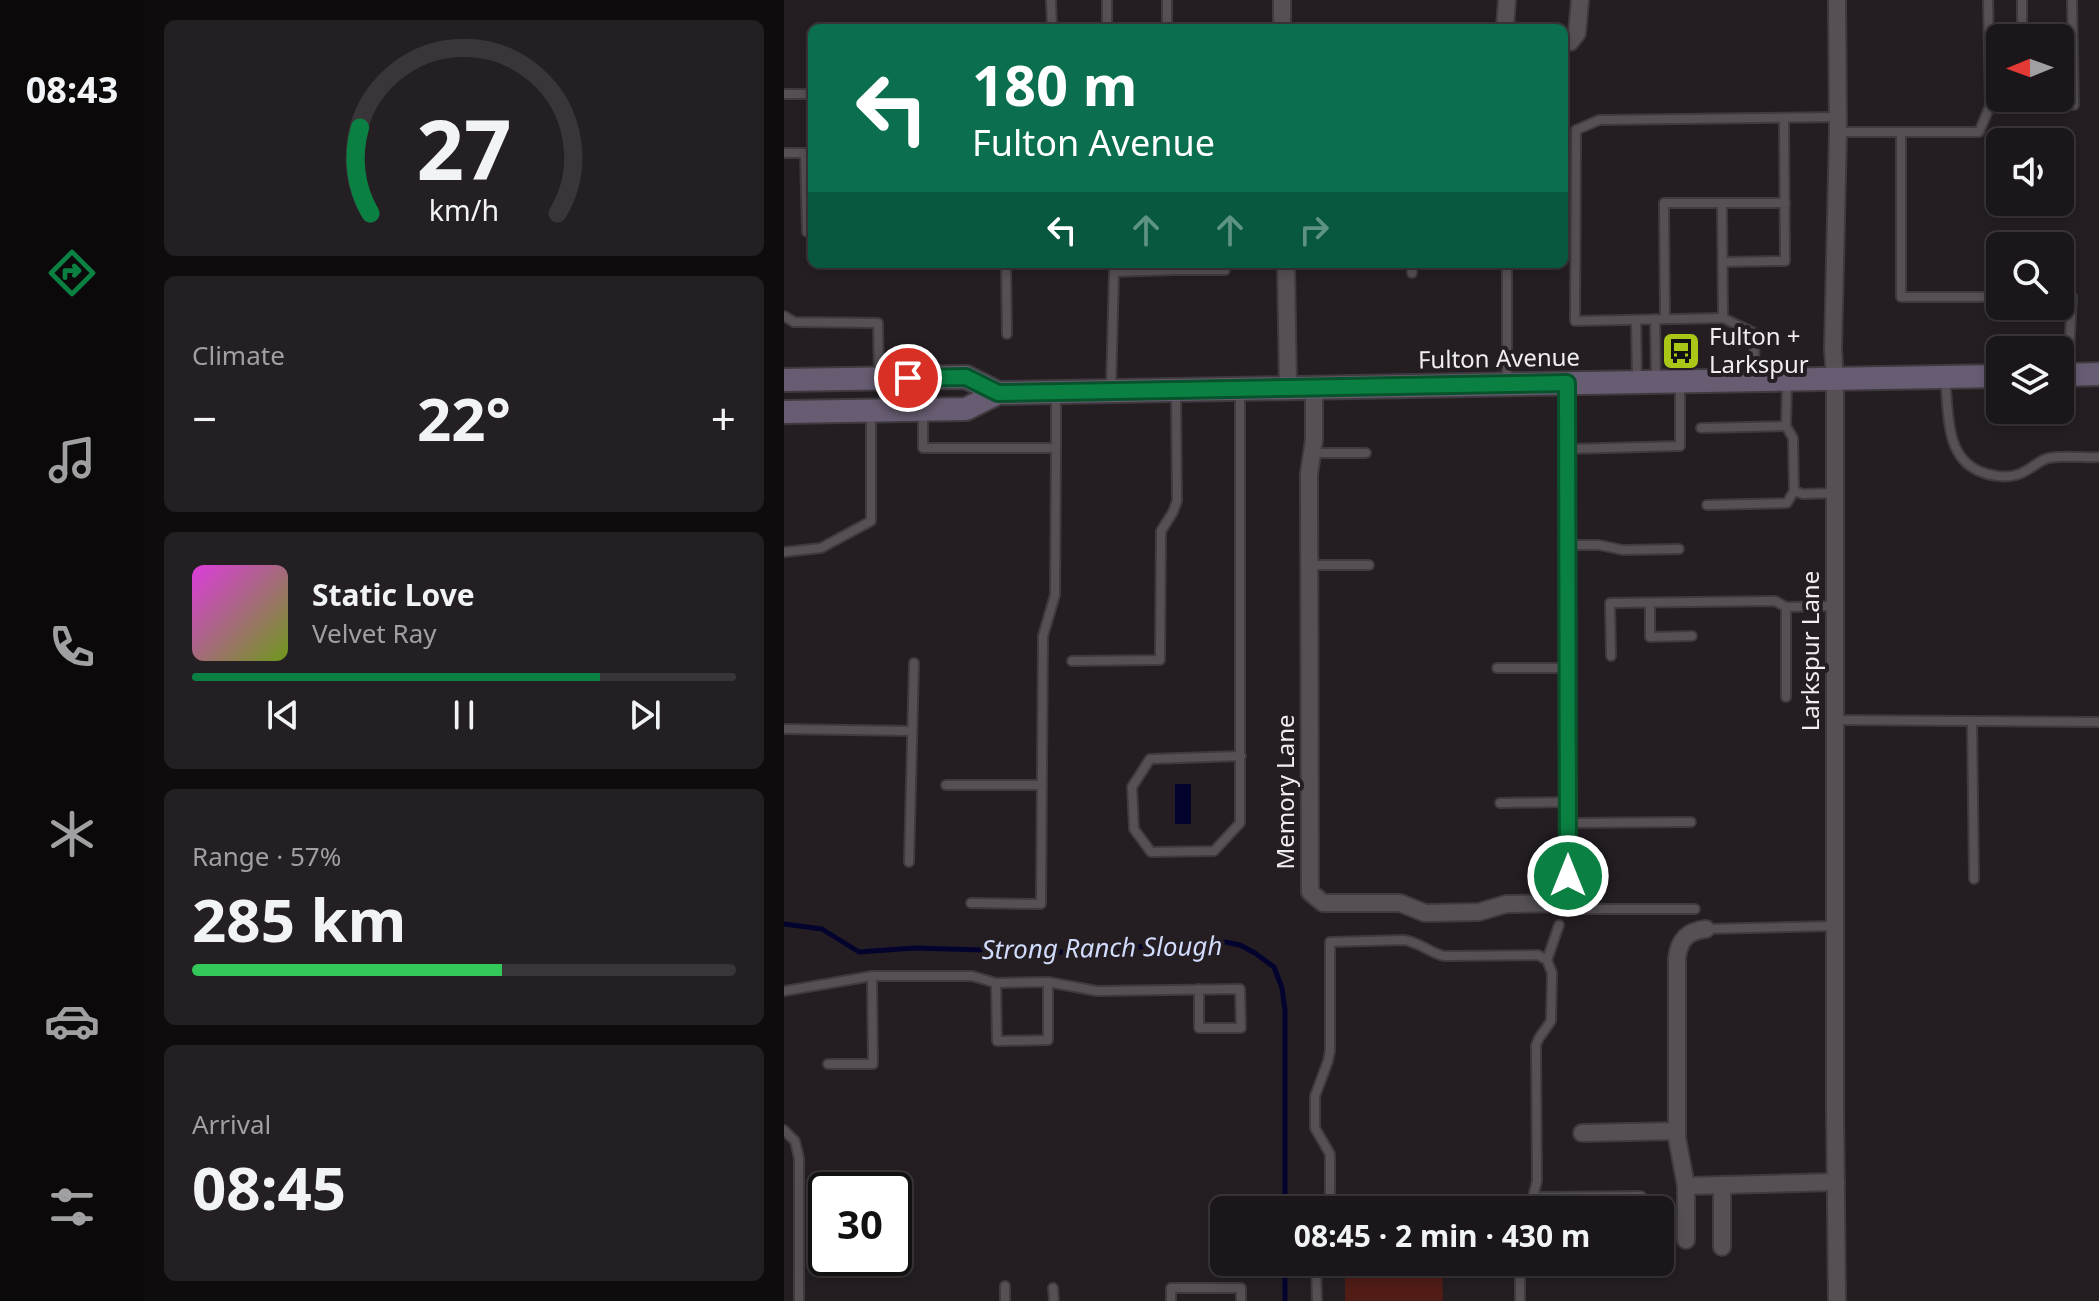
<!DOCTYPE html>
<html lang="en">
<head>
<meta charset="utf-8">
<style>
  :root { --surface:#1b161a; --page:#241f23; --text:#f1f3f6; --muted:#a09fa2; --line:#393539; --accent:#0b8043 }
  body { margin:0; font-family:"Noto Sans",sans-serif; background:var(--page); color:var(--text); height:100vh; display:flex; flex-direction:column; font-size:30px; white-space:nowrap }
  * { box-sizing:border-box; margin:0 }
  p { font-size:26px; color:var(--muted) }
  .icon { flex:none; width:44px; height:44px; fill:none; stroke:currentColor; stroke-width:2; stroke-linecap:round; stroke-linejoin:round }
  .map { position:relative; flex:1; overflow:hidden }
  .panel { display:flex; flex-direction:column; gap:20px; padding:20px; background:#0f0c0e; width:640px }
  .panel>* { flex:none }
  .hud { position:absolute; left:24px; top:24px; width:760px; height:244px; border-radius:12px; box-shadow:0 4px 12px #0003,0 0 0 2px var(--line); background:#0b6e4f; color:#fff; overflow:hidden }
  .needle { width:52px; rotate:269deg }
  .fabs { position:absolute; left:1202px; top:24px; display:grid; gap:16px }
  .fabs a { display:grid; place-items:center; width:88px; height:88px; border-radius:12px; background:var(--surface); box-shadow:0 4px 12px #0003,0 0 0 2px var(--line); font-size:40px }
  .speed { position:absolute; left:24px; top:1172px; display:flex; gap:16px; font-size:40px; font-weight:700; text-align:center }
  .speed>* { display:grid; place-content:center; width:104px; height:104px; border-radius:50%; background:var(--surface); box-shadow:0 4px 12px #0003,0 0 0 2px var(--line); line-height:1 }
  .speed .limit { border:4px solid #111; border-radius:12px; background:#fff; color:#111 }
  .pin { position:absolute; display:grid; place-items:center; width:68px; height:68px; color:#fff; margin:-34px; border:4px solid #fff; border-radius:50%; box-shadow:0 2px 8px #0007 }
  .me { position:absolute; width:88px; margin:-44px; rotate:0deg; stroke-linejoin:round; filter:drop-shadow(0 0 6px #0008) }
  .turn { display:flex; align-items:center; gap:28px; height:168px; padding:0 32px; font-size:36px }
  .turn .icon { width:104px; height:104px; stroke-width:2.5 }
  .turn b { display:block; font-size:56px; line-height:68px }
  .lanes { display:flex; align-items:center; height:76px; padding:0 32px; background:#0003; justify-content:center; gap:40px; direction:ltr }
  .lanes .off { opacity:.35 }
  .big { font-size:60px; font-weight:700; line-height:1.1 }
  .panel .widget { flex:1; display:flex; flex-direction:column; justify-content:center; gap:12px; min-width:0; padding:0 28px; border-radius:12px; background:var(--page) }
  .panel .dial { align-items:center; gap:0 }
  .dial svg { height:208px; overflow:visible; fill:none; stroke:var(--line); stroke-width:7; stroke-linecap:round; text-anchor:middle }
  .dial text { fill:var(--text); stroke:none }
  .song { display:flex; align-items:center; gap:24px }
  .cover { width:96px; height:96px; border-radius:12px; background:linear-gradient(135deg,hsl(300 70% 55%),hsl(80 70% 35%)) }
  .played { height:8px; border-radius:4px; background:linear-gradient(90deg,var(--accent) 75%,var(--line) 75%) }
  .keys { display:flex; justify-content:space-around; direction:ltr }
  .heat { display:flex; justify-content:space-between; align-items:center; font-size:44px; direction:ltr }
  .charge { height:12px; border-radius:6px; background:linear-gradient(90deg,#34c759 57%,var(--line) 0) }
  .trip { position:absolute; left:426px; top:1196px; width:464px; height:80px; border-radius:12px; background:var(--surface); box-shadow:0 4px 12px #0003,0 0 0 2px var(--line); font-weight:700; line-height:80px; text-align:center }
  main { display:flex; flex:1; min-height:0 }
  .menu { display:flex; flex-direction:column; width:144px; justify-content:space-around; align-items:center; background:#0b090a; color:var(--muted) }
  .menu .icon { width:56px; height:56px }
  .menu .selected { color:var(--accent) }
  .menu b { font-size:36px; color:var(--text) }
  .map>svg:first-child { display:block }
</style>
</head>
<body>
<main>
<nav class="menu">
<b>08:43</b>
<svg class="icon selected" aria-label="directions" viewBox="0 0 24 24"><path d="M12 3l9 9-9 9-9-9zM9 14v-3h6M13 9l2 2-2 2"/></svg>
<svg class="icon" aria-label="music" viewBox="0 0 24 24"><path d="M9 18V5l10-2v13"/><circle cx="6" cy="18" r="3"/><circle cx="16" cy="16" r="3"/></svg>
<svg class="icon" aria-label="phone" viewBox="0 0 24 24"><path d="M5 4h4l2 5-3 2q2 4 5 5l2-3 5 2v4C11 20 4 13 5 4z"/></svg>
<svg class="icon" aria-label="climate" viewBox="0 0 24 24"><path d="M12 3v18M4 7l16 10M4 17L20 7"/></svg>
<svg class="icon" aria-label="car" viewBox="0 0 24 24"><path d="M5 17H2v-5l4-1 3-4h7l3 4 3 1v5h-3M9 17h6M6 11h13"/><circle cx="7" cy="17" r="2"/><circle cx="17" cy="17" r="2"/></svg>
<svg class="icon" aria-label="filters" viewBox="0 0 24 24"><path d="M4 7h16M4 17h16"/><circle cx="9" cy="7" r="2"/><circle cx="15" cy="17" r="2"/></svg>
</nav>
<section class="panel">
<div class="widget dial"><svg viewBox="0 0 100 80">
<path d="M14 69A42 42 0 1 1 86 69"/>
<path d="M14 69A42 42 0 0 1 10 36" stroke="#0b8043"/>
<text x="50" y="56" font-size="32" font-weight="700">27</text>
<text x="50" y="72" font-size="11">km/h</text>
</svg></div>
<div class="widget"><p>Climate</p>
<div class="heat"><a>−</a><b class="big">22°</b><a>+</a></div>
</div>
<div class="widget">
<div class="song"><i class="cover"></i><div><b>Static Love</b><p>Velvet Ray</p></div></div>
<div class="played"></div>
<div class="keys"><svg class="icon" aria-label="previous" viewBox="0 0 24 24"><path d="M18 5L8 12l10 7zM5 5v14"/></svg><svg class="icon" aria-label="pause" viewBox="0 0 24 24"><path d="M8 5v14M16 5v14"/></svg><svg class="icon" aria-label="next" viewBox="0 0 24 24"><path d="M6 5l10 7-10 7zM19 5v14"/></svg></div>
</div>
<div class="widget"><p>Range · 57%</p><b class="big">285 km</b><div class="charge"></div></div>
<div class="widget"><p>Arrival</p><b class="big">08:45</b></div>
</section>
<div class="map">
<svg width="1315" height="1301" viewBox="0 0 1315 1301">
  <rect width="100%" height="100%" fill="#241e23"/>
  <polygon fill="#511d16" points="561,1263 658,1263 659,1301 561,1301"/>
  <rect fill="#04032e" x="391" y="784" width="16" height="40"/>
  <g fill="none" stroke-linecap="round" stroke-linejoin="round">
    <g stroke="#04032e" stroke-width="5">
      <polyline points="0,924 38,929 75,952 130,948 304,953 378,944 441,942 456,945 471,953 490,967 498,988 501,1010 501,1210"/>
      <polyline points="501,1301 501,1262"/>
    </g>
    <g stroke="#3f3a3e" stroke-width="12">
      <g id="service">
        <polyline points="267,0 268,28"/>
        <polyline points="323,0 323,28"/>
        <polyline points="383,0 383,28"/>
        <polyline points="1238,0 1238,38"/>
        <polyline points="0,94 28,94"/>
        <polyline points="1240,105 1290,105 1288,0"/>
        <polyline points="1206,106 1240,105 1240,98"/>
        <polyline points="1054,132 1195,132 1206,106 1204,0"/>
        <polyline points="1117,132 1117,297 1216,297"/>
        <polyline points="0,153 28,153"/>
        <polyline points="21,153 23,232"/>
        <polyline points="938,203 939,318"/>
        <polyline points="939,262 1001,261 1000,118"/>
        <polyline points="222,264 223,334"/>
        <polyline points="628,264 628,273"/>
        <polyline points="391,270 441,270"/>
        <polyline points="1276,297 1288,297 1284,373"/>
        <polyline points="0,316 10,322 94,323 95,378"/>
        <polyline points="871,319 872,382"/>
        <polyline points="881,319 880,203 1001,203"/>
        <polyline points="852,320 853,379"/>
        <path d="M1161 378C1165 410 1160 456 1195 471 1206 476 1221 478 1232 475 1245 472 1254 460 1265 458 1281 455 1299 458 1315 457"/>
        <polyline points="971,380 970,333 939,318 791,321 792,130 815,120 1054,117"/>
        <polyline points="1003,382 1002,426 1009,438 1010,491 1019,494 1050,493"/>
        <polyline points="723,384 723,264"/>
        <polyline points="327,388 330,272 391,270 391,264"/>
        <polyline points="456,390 456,823 430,851 367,852 350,829 348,787 366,759 457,756"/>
        <polyline points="139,410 139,448 272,448 272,393"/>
        <polyline points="917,428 1002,426"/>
        <polyline points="783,449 896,446 896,384"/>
        <polyline points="528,453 582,453"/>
        <polyline points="923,505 1003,503 1010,491"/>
        <polyline points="784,545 815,545 839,550 895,549"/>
        <polyline points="0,552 37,548 87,521 87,412"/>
        <polyline points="526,565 585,565"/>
        <polyline points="866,603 866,637 908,636"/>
        <polyline points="1002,607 1002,697"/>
        <polyline points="827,656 826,603 991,601 1002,607 1050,606"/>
        <polyline points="288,661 376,660 377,531 389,512 393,501 392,393"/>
        <polyline points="713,668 783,668"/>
        <polyline points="1051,720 1315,722"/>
        <polyline points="1188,722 1190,879"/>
        <polyline points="0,729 128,731"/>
        <polyline points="162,785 258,785"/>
        <polyline points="716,803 783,802"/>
        <polyline points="785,823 907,822"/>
        <polyline points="125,862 130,663"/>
        <polyline points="187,903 257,904 259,636 271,595 272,448"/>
        <polyline points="784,903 793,909 911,909"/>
        <polyline points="922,929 1051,926"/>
        <polyline points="763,960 775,925"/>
        <polyline points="88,976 188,976 212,983 213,1041 264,1040 264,982 313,991 456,989 457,1028 415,1028 415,989"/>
        <polyline points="212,983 264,982"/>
        <polyline points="0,991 88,976 89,1064 44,1064"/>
        <polyline points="0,1130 11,1141 15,1158 15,1301"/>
        <path d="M536 1210 546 1197V1154L531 1128V1096L544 1061 546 1051V942L620 940C635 942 646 953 660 956L754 955 763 960 768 973 767 1021 755 1038 752 1045 753 1181 749 1197 857 1196"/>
        <polyline points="746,1210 749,1197"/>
        <polyline points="532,1262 533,1301"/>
        <polyline points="221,1286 221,1301"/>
        <polyline points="269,1288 270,1301"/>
        <polyline points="387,1301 387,1288 457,1288 457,1301"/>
        <polyline points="736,1301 736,1262"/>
      </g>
    </g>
    <g stroke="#3f3a3e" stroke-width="20">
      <g id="minor">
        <polyline points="498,0 498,28"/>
        <polyline points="1053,0 1054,132 1049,349 1051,380 1051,1108 1053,1301"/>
        <polyline points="721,28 723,0"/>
        <polyline points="780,42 786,42 793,33 796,0"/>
        <polyline points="502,264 504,388"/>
        <polyline points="530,388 530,440 525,474 526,892 539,903 616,903 641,913 695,912 722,904 784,903 783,383"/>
        <path d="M922 929C903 931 895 940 893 958V1138L902 1186 1052 1182"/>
        <polyline points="798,1133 893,1131"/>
        <polyline points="938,1185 938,1247"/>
        <polyline points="902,1186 902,1240"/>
      </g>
    </g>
    <g stroke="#3f3a3e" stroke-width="26">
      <g id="secondary">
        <polyline points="1276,375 1315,374"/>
        <polyline points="0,380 182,377 214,393"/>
        <path d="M0 412 182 409 214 393C548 388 882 382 1216 376"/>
      </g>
    </g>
    <use href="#service" stroke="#565055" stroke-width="8"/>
    <use href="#minor" stroke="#565055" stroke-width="16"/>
    <use href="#secondary" stroke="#675c72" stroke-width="22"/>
  </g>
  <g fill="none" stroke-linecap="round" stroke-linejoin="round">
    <g stroke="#07532c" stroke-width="20">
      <polyline id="route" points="124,378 182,377 214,393 783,383 784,876"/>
    </g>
    <use href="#route" stroke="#0b8043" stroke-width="14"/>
  </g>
  <defs>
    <g id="bus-square" transform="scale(2)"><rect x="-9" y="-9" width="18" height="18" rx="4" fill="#aac718" stroke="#241e23"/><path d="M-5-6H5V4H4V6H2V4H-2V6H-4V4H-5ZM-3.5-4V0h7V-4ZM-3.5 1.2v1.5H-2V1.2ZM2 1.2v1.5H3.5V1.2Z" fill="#111"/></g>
  </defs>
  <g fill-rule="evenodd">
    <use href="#bus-square" x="897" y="351"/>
  </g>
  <g text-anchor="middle" stroke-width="8" stroke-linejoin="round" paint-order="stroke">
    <g font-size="24" fill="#f0edf0" stroke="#241e23" text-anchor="start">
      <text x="925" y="345">Fulton +<tspan x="925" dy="28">Larkspur</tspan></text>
    </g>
    <g font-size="24" fill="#f0edf0" stroke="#241e23">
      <text transform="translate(715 359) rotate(-1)" y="8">Fulton Avenue</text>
      <text transform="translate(1027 651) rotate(-90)" y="8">Larkspur Lane</text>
      <text transform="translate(502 792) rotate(-90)" y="8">Memory Lane</text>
    </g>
    <g font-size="26" font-style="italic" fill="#d1dbfb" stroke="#241e23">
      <text transform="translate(318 948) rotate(-1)" y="9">Strong Ranch Slough</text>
    </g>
  </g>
</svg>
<div class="fabs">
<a><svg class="needle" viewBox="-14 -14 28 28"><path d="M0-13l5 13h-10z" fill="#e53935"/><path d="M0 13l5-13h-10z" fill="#a09fa2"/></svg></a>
<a><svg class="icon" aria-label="sound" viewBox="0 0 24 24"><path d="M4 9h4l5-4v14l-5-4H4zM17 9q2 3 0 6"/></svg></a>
<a><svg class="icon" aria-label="search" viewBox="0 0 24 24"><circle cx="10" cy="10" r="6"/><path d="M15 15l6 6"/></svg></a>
<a><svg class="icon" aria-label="layers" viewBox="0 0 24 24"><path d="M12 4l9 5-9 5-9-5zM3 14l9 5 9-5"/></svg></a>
</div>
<div class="speed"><div class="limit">30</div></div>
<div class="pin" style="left:124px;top:378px;background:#d93025"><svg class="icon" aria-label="arrive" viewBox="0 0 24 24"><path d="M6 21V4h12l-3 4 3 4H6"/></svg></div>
<svg class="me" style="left:784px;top:876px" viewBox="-20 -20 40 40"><circle r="17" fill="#0b8043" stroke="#fff" stroke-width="3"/><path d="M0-11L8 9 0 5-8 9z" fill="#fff"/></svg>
<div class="trip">08:45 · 2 min · 430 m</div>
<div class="hud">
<div class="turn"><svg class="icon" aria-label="left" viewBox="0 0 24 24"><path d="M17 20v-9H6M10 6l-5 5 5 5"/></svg><div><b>180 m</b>Fulton Avenue</div></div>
<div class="lanes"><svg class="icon" aria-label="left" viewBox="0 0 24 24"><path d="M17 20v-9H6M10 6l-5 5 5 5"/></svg><svg class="icon off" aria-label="ahead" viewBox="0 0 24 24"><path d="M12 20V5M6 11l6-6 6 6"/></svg><svg class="icon off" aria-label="ahead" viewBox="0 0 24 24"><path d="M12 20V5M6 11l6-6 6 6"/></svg><svg class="icon off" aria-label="right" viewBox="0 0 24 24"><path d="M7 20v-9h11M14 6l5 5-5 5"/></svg></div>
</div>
</div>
</main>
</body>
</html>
